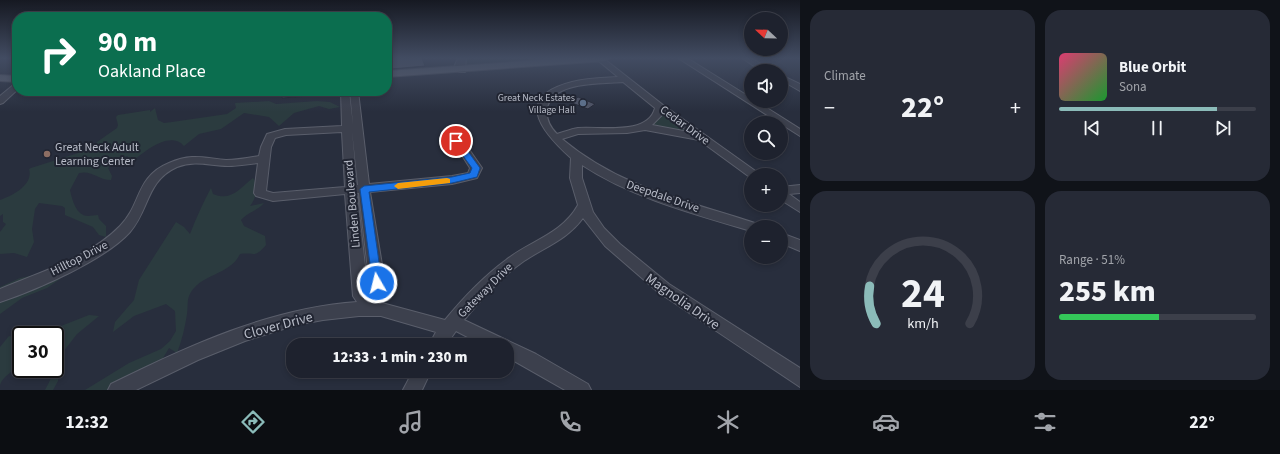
<!DOCTYPE html>
<html lang="en">
<head>
<meta charset="utf-8">
<style>
  :root { --surface:#1e222e; --page:#262a36; --text:#f1f3f6; --muted:#a1a4aa; --line:#3c3f4a; --accent:#8bbbb9 }
  body { margin:0; font-family:"Source Sans 3",sans-serif; background:var(--page); color:var(--text); height:100vh; display:flex; flex-direction:column; font-size:15px; white-space:nowrap }
  * { box-sizing:border-box; margin:0 }
  p { font-size:13px; color:var(--muted) }
  .icon { flex:none; width:22px; height:22px; fill:none; stroke:currentColor; stroke-width:2; stroke-linecap:round; stroke-linejoin:round }
  .map { position:relative; flex:1; overflow:hidden }
  .panel { display:flex; flex-direction:column; gap:10px; padding:10px; background:#101319; width:480px }
  .panel>* { flex:none }
  .banner { position:absolute; left:12px; top:12px; width:380px; height:84px; border-radius:16px; box-shadow:0 2px 6px #0003,0 0 0 1px var(--line); background:#0b6e4f; color:#fff; overflow:hidden }
  .needle { width:26px; rotate:292deg }
  .controls { position:absolute; left:744px; top:12px; display:grid; gap:8px }
  .controls a { display:grid; place-items:center; width:44px; height:44px; border-radius:50%; background:var(--surface); box-shadow:0 2px 6px #0003,0 0 0 1px var(--line); font-size:20px }
  .speed { position:absolute; left:12px; top:326px; display:flex; gap:8px; font-size:20px; font-weight:700; text-align:center }
  .speed>* { display:grid; place-content:center; width:52px; height:52px; border-radius:50%; background:var(--surface); box-shadow:0 2px 6px #0003,0 0 0 1px var(--line); line-height:1 }
  .speed .limit { border:2px solid #111; border-radius:6px; background:#fff; color:#111 }
  .pin { position:absolute; display:grid; place-items:center; width:34px; height:34px; color:#fff; margin:-17px; border:2px solid #fff; border-radius:50%; box-shadow:0 1px 4px #0007 }
  .me { position:absolute; width:44px; margin:-22px; rotate:352deg; stroke-linejoin:round; filter:drop-shadow(0 0 3px #0008) }
  .turn { display:flex; align-items:center; gap:14px; height:84px; padding:0 20px; font-size:18px }
  .turn .icon { width:52px; height:52px; stroke-width:2.5 }
  .turn b { display:block; font-size:28px; line-height:34px }
  .big { font-size:30px; font-weight:800; line-height:1.1 }
  .panel .widget { flex:1; display:flex; flex-direction:column; justify-content:center; gap:6px; min-width:0; padding:0 14px; border-radius:16px; background:var(--page) }
  .panel .dial { align-items:center; gap:0 }
  .dial svg { height:104px; overflow:visible; fill:none; stroke:var(--line); stroke-width:7; stroke-linecap:round; text-anchor:middle }
  .dial text { fill:var(--text); stroke:none }
  .song { display:flex; align-items:center; gap:12px }
  .cover { width:48px; height:48px; border-radius:6px; background:linear-gradient(135deg,hsl(340 70% 55%),hsl(130 70% 35%)) }
  .played { height:4px; border-radius:2px; background:linear-gradient(90deg,var(--accent) 80%,var(--line) 80%) }
  .keys { display:flex; justify-content:space-around; direction:ltr }
  .heat { display:flex; justify-content:space-between; align-items:center; font-size:22px; direction:ltr }
  .charge { height:6px; border-radius:3px; background:linear-gradient(90deg,#34c759 51%,var(--line) 0) }
  .panel .tiles { flex:1; display:grid; gap:10px; grid-template-columns:repeat(2,1fr) }
  .trip { position:absolute; left:286px; top:338px; width:228px; height:40px; border-radius:16px; background:var(--surface); box-shadow:0 2px 6px #0003,0 0 0 1px var(--line); font-weight:800; line-height:40px; text-align:center }
  .tabs { display:flex; height:64px; justify-content:space-around; align-items:center; background:#0c0e12; color:var(--muted) }
  .tabs .icon { width:28px; height:28px }
  .tabs .on { color:var(--accent) }
  .tabs b { font-size:18px; color:var(--text) }
  main { display:flex; flex:1; min-height:0 }
  .map>svg:first-child { display:block }
</style>
</head>
<body>
<main>
<div class="map">
<svg width="800" height="390" viewBox="0 0 800 390">
  <rect width="100%" height="100%" fill="#282e3d"/>
  <g fill="#2b3b3f">
    <polygon points="463,58 566,58 567,61 527,65 462,65"/>
    <path d="M269 101 276 104 317 101 330 102 340 107 329 109 319 106 294 113 279 126 269 117 244 113 221 129 199 134 184 146C170 130 144 152 133 161L127 156 114 162 108 168 112 176 111 180C99 180 92 170 79 173L70 190C72 199 76 216 88 216 91 216 95 215 98 215L99 219 106 226V237L99 235 93 227 65 215V208L62 206 39 203 35 209 32 229 34 242 27 257 14 253 0 254V232L6 224 3 222V214L0 216V200C12 196 34 185 29 169L31 168 94 148 97 142 117 128 118 125 116 117 118 115 150 110V112L155 108 158 120 164 123 172 122 227 114 236 108 235 103Z"/>
    <polygon points="661,110 694,134 650,127 654,124"/>
    <path d="M253 178C259 187 256 198 250 206L264 203C257 211 248 212 241 220L244 226 265 236 266 245C254 259 255 252 240 254 230 276 199 273 189 296 187 301 188 308 187 314 185 327 182 340 177 353L169 348 150 380 138 390H85L129 363 161 349 170 341 176 331 175 311 166 304 134 316 113 332 115 322 134 300 139 280 176 222 184 227 190 234C196 218 203 203 211 188L213 194C231 202 240 188 253 178Z"/>
    <polygon points="35,275 58,276 60,279 47,288 22,298 0,314 0,287 20,278"/>
    <path d="M89 315 99 316 77 334 63 352 59 360 58 381 53 390H45C57 370 55 358 55 335H38Z"/>
    <path d="M9 336 21 338V367C12 371 3 376 0 385V347Z"/>
  </g>
  <g fill="#4f5465" stroke="#232734">
    <polygon points="422,58 425,66 391,69 390,67 387,68 387,59"/>
    <polygon points="283,91 309,91 309,96 282,98"/>
    <polygon points="578,97 595,104 588,109 572,103 571,102"/>
  </g>
  <g fill="none" stroke-linecap="round" stroke-linejoin="round">
    <g stroke="#5a5e6b" stroke-width="2">
      <g id="minor">
        <polygon points="458,58 466,58 465,72 459,72 455,65"/>
        <path d="M595 58H603L663 105 761 175H751V178L699 140 645 130 627 133 578 134 562 139C622 189 686 200 758 224L760 227H751V231C694 214 632 198 582 165V178L593 212 604 228 620 244 669 284 800 368V387L658 292 605 246 583 218C568 239 545 247 524 261 501 277 482 298 464 320L536 354 588 384 591 390H565L507 357V345H483L456 331 446 345H429L436 332 381 316H359L323 320 296 325 245 341 198 360 136 390H108L111 384C188 346 270 308 357 302L353 296 345 194 273 201 256 196 254 193 258 163C248 164 238 166 228 166 210 166 196 160 177 167 146 181 150 209 130 232 105 260 36 290 0 302V289C40 272 89 258 120 226 142 204 135 177 169 163 192 153 203 158 226 160 237 160 248 158 259 156L261 147 267 134 285 129 342 126 341 91H349L353 125 350 91H358L369 184 452 176 468 173 470 168 458 149 444 136 449 133 466 145 482 168 477 178 452 184 370 192 387 295 382 303 445 320C463 298 483 277 506 260 530 241 562 234 578 205L570 178 571 158C541 131 513 97 572 82 587 78 602 78 618 77ZM623 82 655 108C648 136 600 126 578 128 571 129 564 132 557 134 550 127 546 120 547 109 551 81 602 84 623 82ZM663 114 689 132 652 125ZM352 131 358 185H357ZM342 132 345 187 273 193 266 191 271 147 275 138 286 135ZM357 193H359L371 296 368 294Z"/>
        <polygon points="678,58 687,58 751,98 751,101 756,101 800,129 800,136"/>
        <polygon points="742,58 751,58 764,66 757,68"/>
        <polygon points="781,75 800,84 800,91 781,80"/>
        <polygon points="17,82 17,90 3,103 0,104 0,96"/>
        <polygon points="800,185 800,193 789,194 800,202 800,212 781,200 781,187"/>
        <polygon points="781,233 800,240 800,251 781,243"/>
        <polygon points="413,371 431,371 422,390 403,390"/>
      </g>
    </g>
    <g stroke="#454956" stroke-width="2">
      <g id="major">
        <polygon points="569,58 610,58 605,61 387,77 387,71"/>
        <polygon points="0,75 17,76 17,82 0,81"/>
      </g>
    </g>
    <use href="#minor" fill="#3c404d" fill-rule="evenodd"/>
    <use href="#major" fill="#5a5f6d" fill-rule="evenodd"/>
  </g>
  <linearGradient id="sky" x2="0" y2="1"><stop stop-color="#161922"/><stop offset="0.52" stop-color="#424c62"/><stop offset="1" stop-color="#424c62" stop-opacity="0"/></linearGradient>
  <rect width="800" height="112" fill="url(#sky)"/>
  <polygon fill="#1a73e8" stroke="#114b97" points="453,139 459,139 480,168 477,177 452,183 369,192 382,283 381,286 373,286 360,189 364,186 452,177 470,173 472,168 452,141"/>
  <polygon fill="#f59e0b" points="447,178 450,179 450,183 398,189 394,186 398,183"/>
  <circle fill="#5c6f8a" stroke="#212532" stroke-width="1.5" cx="583" cy="103" r="4"/>
  <circle fill="#8d6e63" stroke="#212532" stroke-width="1.5" cx="47" cy="154" r="4"/>
  <g text-anchor="middle" stroke-width="4" stroke-linejoin="round" paint-order="stroke">
    <g font-size="10" fill="#b8bcc8" stroke="#212532" text-anchor="end">
      <text x="575" y="101">Great Neck Estates<tspan x="575" dy="12">Village Hall</tspan></text>
    </g>
    <g font-size="12" fill="#b8bcc8" stroke="#212532">
      <text transform="translate(685 125) rotate(36)" y="4">Cedar Drive</text>
      <text transform="translate(663 196) rotate(19)" y="4">Deepdale Drive</text>
      <text transform="translate(352 204) rotate(-95)" y="4">Linden Boulevard</text>
      <text transform="translate(79 258) rotate(-27)" y="4">Hilltop Drive</text>
      <text transform="translate(485 290) rotate(-45)" y="4">Gateway Drive</text>
    </g>
    <g font-size="12" fill="#b8bcc8" stroke="#212532" text-anchor="start">
      <text x="55" y="151">Great Neck Adult<tspan x="55" dy="14">Learning Center</tspan></text>
    </g>
    <g font-size="14" fill="#b8bcc8" stroke="#212532">
      <text transform="translate(683 301) rotate(35)" y="5">Magnolia Drive</text>
      <text transform="translate(278 325) rotate(-15)" y="5">Clover Drive</text>
    </g>
  </g>
</svg>
<div class="controls">
<a><svg class="needle" viewBox="-14 -14 28 28"><path d="M0-13l5 13h-10z" fill="#e53935"/><path d="M0 13l5-13h-10z" fill="#a1a4aa"/></svg></a>
<a><svg class="icon" aria-label="sound" viewBox="0 0 24 24"><path d="M4 9h4l5-4v14l-5-4H4zM17 9q2 3 0 6"/></svg></a>
<a><svg class="icon" aria-label="search" viewBox="0 0 24 24"><circle cx="10" cy="10" r="6"/><path d="M15 15l6 6"/></svg></a>
<a>+</a>
<a>−</a>
</div>
<div class="speed"><div class="limit">30</div></div>
<div class="pin" style="left:456px;top:141px;background:#d93025"><svg class="icon" aria-label="arrive" viewBox="0 0 24 24"><path d="M6 21V4h12l-3 4 3 4H6"/></svg></div>
<svg class="me" style="left:377px;top:283px" viewBox="-20 -20 40 40"><circle r="17" fill="#1a73e8" stroke="#fff" stroke-width="3"/><path d="M0-11L8 9 0 5-8 9z" fill="#fff"/></svg>
<div class="trip">12:33 · 1 min · 230 m</div>
<div class="banner">
<div class="turn"><svg class="icon" aria-label="right" viewBox="0 0 24 24"><path d="M7 20v-9h11M14 6l5 5-5 5"/></svg><div><b>90 m</b>Oakland Place</div></div>
</div>
</div>
<section class="panel">
<div class="tiles">
<div class="widget"><p>Climate</p>
<div class="heat"><a>−</a><b class="big">22°</b><a>+</a></div>
</div>
<div class="widget">
<div class="song"><i class="cover"></i><div><b>Blue Orbit</b><p>Sona</p></div></div>
<div class="played"></div>
<div class="keys"><svg class="icon" aria-label="previous" viewBox="0 0 24 24"><path d="M18 5L8 12l10 7zM5 5v14"/></svg><svg class="icon" aria-label="pause" viewBox="0 0 24 24"><path d="M8 5v14M16 5v14"/></svg><svg class="icon" aria-label="next" viewBox="0 0 24 24"><path d="M6 5l10 7-10 7zM19 5v14"/></svg></div>
</div>
<div class="widget dial"><svg viewBox="0 0 100 80">
<path d="M14 69A42 42 0 1 1 86 69"/>
<path d="M14 69A42 42 0 0 1 9 40" stroke="#8bbbb9"/>
<text x="50" y="56" font-size="32" font-weight="700">24</text>
<text x="50" y="72" font-size="11">km/h</text>
</svg></div>
<div class="widget"><p>Range · 51%</p><b class="big">255 km</b><div class="charge"></div></div>
</div>
</section>
</main>
<nav class="tabs">
<b>12:32</b>
<svg class="icon on" aria-label="directions" viewBox="0 0 24 24"><path d="M12 3l9 9-9 9-9-9zM9 14v-3h6M13 9l2 2-2 2"/></svg>
<svg class="icon" aria-label="music" viewBox="0 0 24 24"><path d="M9 18V5l10-2v13"/><circle cx="6" cy="18" r="3"/><circle cx="16" cy="16" r="3"/></svg>
<svg class="icon" aria-label="phone" viewBox="0 0 24 24"><path d="M5 4h4l2 5-3 2q2 4 5 5l2-3 5 2v4C11 20 4 13 5 4z"/></svg>
<svg class="icon" aria-label="climate" viewBox="0 0 24 24"><path d="M12 3v18M4 7l16 10M4 17L20 7"/></svg>
<svg class="icon" aria-label="car" viewBox="0 0 24 24"><path d="M5 17H2v-5l4-1 3-4h7l3 4 3 1v5h-3M9 17h6M6 11h13"/><circle cx="7" cy="17" r="2"/><circle cx="17" cy="17" r="2"/></svg>
<svg class="icon" aria-label="filters" viewBox="0 0 24 24"><path d="M4 7h16M4 17h16"/><circle cx="9" cy="7" r="2"/><circle cx="15" cy="17" r="2"/></svg>
<b>22°</b>
</nav>
</body>
</html>
